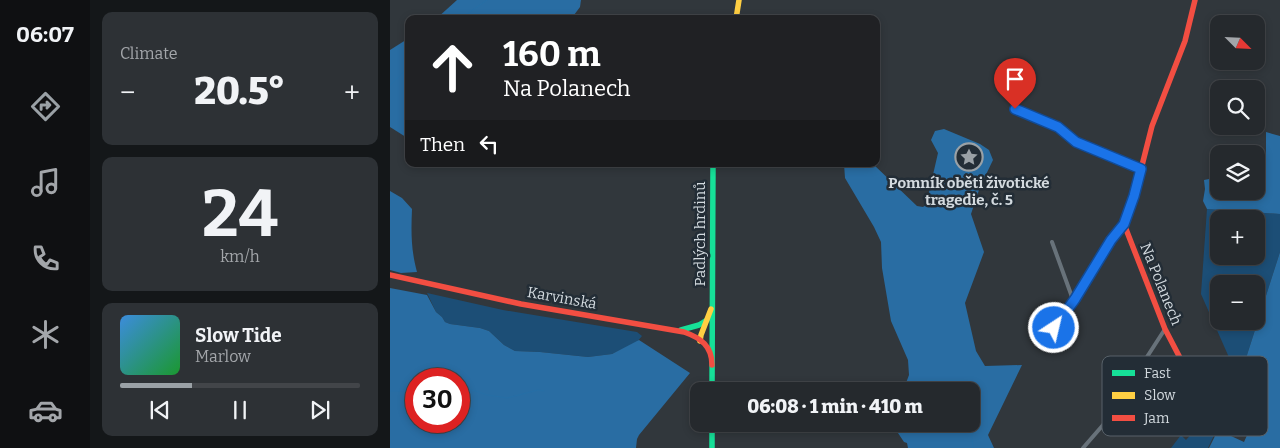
<!DOCTYPE html>
<html lang="en">
<head>
<meta charset="utf-8">
<style>
  :root { --surface:#25292d; --page:#2d3135; --text:#f1f3f6; --muted:#a3a6aa; --line:#424549; --accent:#9aa1a6 }
  body { margin:0; font-family:Bitter,serif; background:var(--page); color:var(--text); height:100vh; display:flex; flex-direction:column; font-size:19px; white-space:nowrap }
  * { box-sizing:border-box; margin:0 }
  p { font-size:16px; color:var(--muted) }
  .icon { flex:none; width:28px; height:28px; fill:none; stroke:currentColor; stroke-width:2; stroke-linecap:round; stroke-linejoin:round }
  .map { position:relative; flex:1; overflow:hidden }
  .drawer { display:flex; flex-direction:column; gap:12px; padding:12px; background:#141719; width:300px }
  .drawer>* { flex:none }
  .top-card { position:absolute; left:15px; top:15px; width:475px; height:152px; border-radius:10px; box-shadow:0 2px 8px #0003,0 0 0 1px var(--line); background:#202124; color:#fff; overflow:hidden }
  .needle { width:32px; rotate:114deg }
  .buttons { position:absolute; left:820px; top:15px; display:grid; gap:10px }
  .buttons a { display:grid; place-items:center; width:55px; height:55px; border-radius:10px; background:var(--surface); box-shadow:0 2px 8px #0003,0 0 0 1px var(--line); font-size:25px }
  .speed { position:absolute; left:15px; top:368px; display:flex; gap:10px; font-size:25px; font-weight:700; text-align:center }
  .speed>* { display:grid; place-content:center; width:65px; height:65px; border-radius:50%; background:var(--surface); box-shadow:0 2px 8px #0003,0 0 0 1px var(--line); line-height:1 }
  .speed .limit { border:8px solid #d22; background:#fff; color:#111 }
  .pin { position:absolute; display:grid; place-items:center; width:42px; height:42px; color:#fff; margin:-51px -21px; border-radius:50% 50% 50% 0; rotate:-45deg; box-shadow:0 0 5px #0007 }
  .pin .icon { rotate:45deg }
  .me { position:absolute; width:55px; margin:-28px; rotate:35deg; stroke-linejoin:round; filter:drop-shadow(0 0 4px #0008) }
  .turn { display:flex; align-items:center; gap:18px; height:105px; padding:0 15px; font-size:22px }
  .turn .icon { width:65px; height:65px; stroke-width:2.5 }
  .turn b { display:block; font-size:35px; line-height:42px }
  .then { display:flex; align-items:center; height:48px; padding:0 15px; background:#0003; gap:10px; font-size:19px }
  .big { font-size:38px; font-weight:800; line-height:1.1 }
  .drawer .tile { flex:1; display:flex; flex-direction:column; justify-content:center; gap:8px; min-width:0; padding:0 18px; border-radius:10px; background:var(--page) }
  .drawer .dial { align-items:center; gap:0 }
  .dial b { font-size:65px; line-height:1 }
  .song { display:flex; align-items:center; gap:15px }
  .cover { width:60px; height:60px; border-radius:8px; background:linear-gradient(135deg,hsl(210 70% 55%),hsl(130 70% 35%)) }
  .played { height:5px; border-radius:2px; background:linear-gradient(90deg,var(--accent) 30%,var(--line) 30%) }
  .keys { display:flex; justify-content:space-around; direction:ltr }
  .heat { display:flex; justify-content:space-between; align-items:center; font-size:28px; direction:ltr }
  .trip { position:absolute; left:300px; top:382px; width:290px; height:50px; border-radius:10px; background:var(--surface); box-shadow:0 2px 8px #0003,0 0 0 1px var(--line); font-weight:800; line-height:50px; text-align:center }
  main { display:flex; flex:1; min-height:0 }
  .menu { display:flex; flex-direction:column; width:90px; justify-content:space-around; align-items:center; background:#0f1012; color:var(--muted) }
  .menu .icon { width:35px; height:35px }
  .menu .selected { color:var(--accent) }
  .menu b { font-size:22px; color:var(--text) }
  .map>svg:first-child { display:block }
</style>
</head>
<body>
<main>
<nav class="menu">
<b>06:07</b>
<svg class="icon selected" aria-label="directions" viewBox="0 0 24 24"><path d="M12 3l9 9-9 9-9-9zM9 14v-3h6M13 9l2 2-2 2"/></svg>
<svg class="icon" aria-label="music" viewBox="0 0 24 24"><path d="M9 18V5l10-2v13"/><circle cx="6" cy="18" r="3"/><circle cx="16" cy="16" r="3"/></svg>
<svg class="icon" aria-label="phone" viewBox="0 0 24 24"><path d="M5 4h4l2 5-3 2q2 4 5 5l2-3 5 2v4C11 20 4 13 5 4z"/></svg>
<svg class="icon" aria-label="climate" viewBox="0 0 24 24"><path d="M12 3v18M4 7l16 10M4 17L20 7"/></svg>
<svg class="icon" aria-label="car" viewBox="0 0 24 24"><path d="M5 17H2v-5l4-1 3-4h7l3 4 3 1v5h-3M9 17h6M6 11h13"/><circle cx="7" cy="17" r="2"/><circle cx="17" cy="17" r="2"/></svg>
</nav>
<section class="drawer">
<div class="tile"><p>Climate</p>
<div class="heat"><a>−</a><b class="big">20.5°</b><a>+</a></div>
</div>
<div class="tile dial"><b>24</b><p>km/h</p></div>
<div class="tile">
<div class="song"><i class="cover"></i><div><b>Slow Tide</b><p>Marlow</p></div></div>
<div class="played"></div>
<div class="keys"><svg class="icon" aria-label="previous" viewBox="0 0 24 24"><path d="M18 5L8 12l10 7zM5 5v14"/></svg><svg class="icon" aria-label="pause" viewBox="0 0 24 24"><path d="M8 5v14M16 5v14"/></svg><svg class="icon" aria-label="next" viewBox="0 0 24 24"><path d="M6 5l10 7-10 7zM19 5v14"/></svg></div>
</div>
</section>
<div class="map">
<svg width="890" height="448" viewBox="0 0 890 448">
  <rect width="100%" height="100%" fill="#31373c"/>
  <g fill="#1c4e76" fill-rule="evenodd">
    <path d="M817 209 890 214V252L849 380 811 294ZM829 219H866V256H829ZM829 284H866V321H829Z"/>
    <polygon points="37,293 113,310 247,332 252,336 247,342 222,354 198,357 150,352 125,351 114,345 99,331 90,328 60,324 55,322 52,317 46,312"/>
    <polygon points="817,417 826,431 818,448 781,448 791,435 796,440"/>
  </g>
  <g fill="#296da3" fill-rule="evenodd">
    <polygon points="67,0 191,0 190,7 181,19 46,19"/>
    <polygon points="19,38 19,139 0,127 0,50"/>
    <polygon points="554,129 590,144 599,150 603,160 590,187 581,214 594,252 575,303 586,351 595,366 632,365 598,435 604,448 518,448 517,443 514,442 502,424 581,424 581,391 500,391 512,386 516,383 519,375 518,360 501,321 492,268 491,242 484,227 455,178 454,164 483,164 527,206 533,207 536,205 548,153 541,140 545,131"/>
    <polygon points="876,132 890,136 890,214 817,209 813,201 815,189 814,180 829,177 829,191 866,191 866,159 876,159"/>
    <path d="M0 191 12 198 22 209C21 232 21 250 27 272L11 273 0 270Z"/>
    <polygon points="890,252 890,448 819,448 828,430 854,442 871,404 841,396 849,380"/>
    <path d="M0 288 37 295 46 312 52 317 55 322 60 324 90 328 99 331 114 345 125 351 150 352 198 357 222 354 249 340 300 373 249 435 247 439 246 448H0ZM26 379H69V421H26Z"/>
  </g>
  <g fill="none" stroke-linecap="round" stroke-linejoin="round">
    <g stroke="#266fa6" stroke-width="1">
      <polyline points="70,19 97,0"/>
      <polyline points="0,85 19,67"/>
      <polyline points="69,386 98,395 117,398 148,390 154,391"/>
      <polyline points="0,391 26,391"/>
      <polyline points="581,429 583,448"/>
    </g>
    <g stroke="#68727a" stroke-width="4">
      <polyline points="623,109 668,127 686,142 751,169"/>
      <polyline points="662,242 682,297 685,299"/>
      <polyline points="664,328 685,299 721,239 734,224"/>
      <polyline points="693,448 713,425 775,329"/>
    </g>
    <g stroke="#16e098" stroke-width="5.5">
      <polyline points="291,330 309,325 317,320"/>
      <polyline points="322,391 323,164"/>
      <polyline points="322,424 322,448"/>
    </g>
    <g stroke="#ffcf43" stroke-width="5.5">
      <polyline points="346,19 349,0"/>
      <polyline points="310,341 311,335 321,309"/>
    </g>
    <g stroke="#f24e42" stroke-width="5.5">
      <polyline points="805,0 795,41 762,126 744,197 734,224 775,329 827,429"/>
      <path d="M0 275 131 304 294 332C311 338 322 346 322 365"/>
    </g>
  </g>
  <g fill="none" stroke-linecap="round" stroke-linejoin="round">
    <g stroke="#114b97" stroke-width="12">
      <polyline id="route" points="625,109 668,127 686,142 751,169 744,196 734,224 721,240 685,299 664,328"/>
    </g>
    <use href="#route" stroke="#1a73e8" stroke-width="9"/>
  </g>
  <defs>
    <g id="sight-ring" transform="scale(1.4375)"><circle r="9.5" fill="#232d36" stroke="#9aa1a6" stroke-width="1.5"/><path d="M0-6L1.8-2.2L6-1.7L2.9 1.2L3.7 5.4L0 3.3L-3.7 5.4L-2.9 1.2L-6-1.7L-1.8-2.2Z" fill="#9aa1a6"/></g>
  </defs>
  <g fill-rule="evenodd">
    <use href="#sight-ring" x="579" y="157"/>
  </g>
  <g text-anchor="middle" stroke-width="5" stroke-linejoin="round" paint-order="stroke">
    <g font-size="15" font-weight="bold" fill="#d3dadf" stroke="#232d36">
      <text x="579" y="188">Pomník oběti životické<tspan x="579" dy="17">tragedie, č. 5</tspan></text>
    </g>
    <g font-size="15" fill="#d3dadf" stroke="#232d36">
      <text transform="translate(310 234) rotate(-90)" y="5">Padlých hrdinů</text>
      <text transform="translate(771 284) rotate(68)" y="5">Na Polanech</text>
      <text transform="translate(172 298) rotate(10)" y="5">Karvinská</text>
    </g>
  </g>
  <rect x="712" y="356" width="166" height="80" rx="8" fill="#232d36" stroke="#586169" stroke-width="1"/>
  <rect x="722" y="370" width="23" height="6" fill="#16e098"/>
  <rect x="722" y="392" width="23" height="7" fill="#ffcf43"/>
  <rect x="722" y="415" width="23" height="6" fill="#f24e42"/>
  <g font-size="14" fill="#d3dadf">
    <text x="754" y="378">Fast</text>
    <text x="754" y="400">Slow</text>
    <text x="754" y="423">Jam</text>
  </g>
</svg>
<div class="buttons">
<a><svg class="needle" viewBox="-14 -14 28 28"><path d="M0-13l5 13h-10z" fill="#e53935"/><path d="M0 13l5-13h-10z" fill="#a3a6aa"/></svg></a>
<a><svg class="icon" aria-label="search" viewBox="0 0 24 24"><circle cx="10" cy="10" r="6"/><path d="M15 15l6 6"/></svg></a>
<a><svg class="icon" aria-label="layers" viewBox="0 0 24 24"><path d="M12 4l9 5-9 5-9-5zM3 14l9 5 9-5"/></svg></a>
<a>+</a>
<a>−</a>
</div>
<div class="speed"><div class="limit">30</div></div>
<div class="pin" style="left:625px;top:109px;background:#d93025"><svg class="icon" aria-label="arrive" viewBox="0 0 24 24"><path d="M6 21V4h12l-3 4 3 4H6"/></svg></div>
<svg class="me" style="left:664px;top:328px" viewBox="-20 -20 40 40"><circle r="17" fill="#1a73e8" stroke="#fff" stroke-width="3"/><path d="M0-11L8 9 0 5-8 9z" fill="#fff"/></svg>
<div class="trip">06:08 · 1 min · 410 m</div>
<div class="top-card">
<div class="turn"><svg class="icon" aria-label="ahead" viewBox="0 0 24 24"><path d="M12 20V5M6 11l6-6 6 6"/></svg><div><b>160 m</b>Na Polanech</div></div>
<div class="then">Then<svg class="icon" aria-label="left" viewBox="0 0 24 24"><path d="M17 20v-9H6M10 6l-5 5 5 5"/></svg></div>
</div>
</div>
</main>
</body>
</html>
